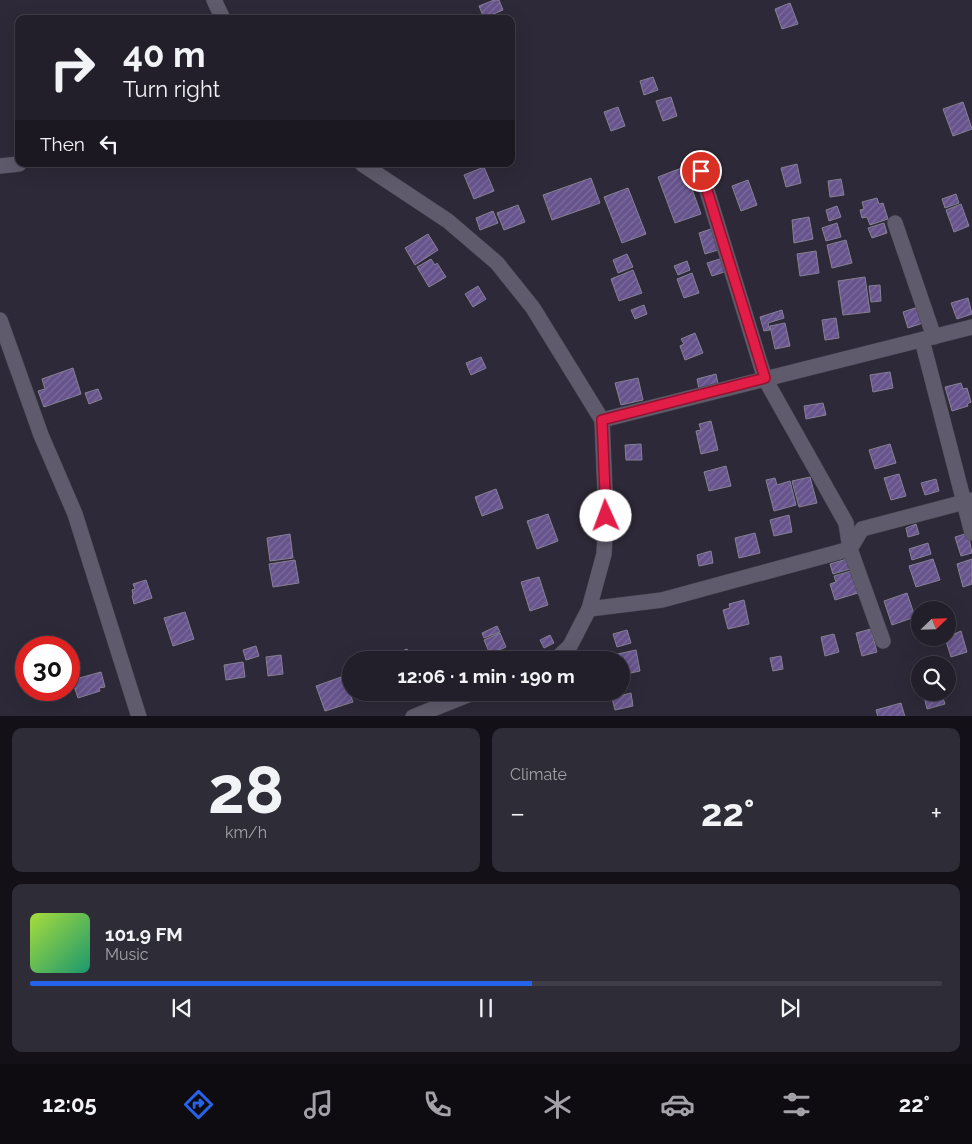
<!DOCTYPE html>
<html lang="en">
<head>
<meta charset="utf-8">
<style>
  :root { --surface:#221f2a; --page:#2e2c36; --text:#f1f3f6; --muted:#a2a2a8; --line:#3f3d47; --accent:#2563eb }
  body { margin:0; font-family:Raleway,sans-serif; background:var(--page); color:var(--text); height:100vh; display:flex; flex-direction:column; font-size:19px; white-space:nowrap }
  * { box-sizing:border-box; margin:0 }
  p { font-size:16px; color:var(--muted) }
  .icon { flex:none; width:28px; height:28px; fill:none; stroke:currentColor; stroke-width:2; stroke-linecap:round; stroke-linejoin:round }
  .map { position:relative; height:716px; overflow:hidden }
  .details { display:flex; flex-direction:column; gap:12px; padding:12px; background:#131117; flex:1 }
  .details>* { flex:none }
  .top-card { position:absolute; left:15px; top:15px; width:500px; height:152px; border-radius:10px; box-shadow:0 5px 20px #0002,0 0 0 1px var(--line); background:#221f2a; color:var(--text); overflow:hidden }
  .needle { width:32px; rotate:67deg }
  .buttons { position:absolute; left:911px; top:601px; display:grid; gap:10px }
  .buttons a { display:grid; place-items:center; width:45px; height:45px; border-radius:50%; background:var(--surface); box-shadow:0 5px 20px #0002,0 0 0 1px var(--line); font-size:25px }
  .speed { position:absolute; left:15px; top:636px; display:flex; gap:10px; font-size:25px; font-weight:700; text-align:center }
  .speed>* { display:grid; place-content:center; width:65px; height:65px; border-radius:50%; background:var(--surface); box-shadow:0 5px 20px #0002,0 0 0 1px var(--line); line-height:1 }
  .speed .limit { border:8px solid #d22; background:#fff; color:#111 }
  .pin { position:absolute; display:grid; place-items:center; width:42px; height:42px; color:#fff; margin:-21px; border:2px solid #fff; border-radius:50%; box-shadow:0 1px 5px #0007 }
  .me { position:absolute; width:55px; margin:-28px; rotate:358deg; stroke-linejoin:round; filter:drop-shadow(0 0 4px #0008) }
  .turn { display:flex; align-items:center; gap:18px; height:105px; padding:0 25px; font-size:22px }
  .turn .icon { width:65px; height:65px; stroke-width:2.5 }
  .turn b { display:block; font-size:35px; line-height:42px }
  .then { display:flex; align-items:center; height:48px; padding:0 25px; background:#0003; gap:10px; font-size:19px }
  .big { font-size:38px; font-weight:700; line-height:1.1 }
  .details .tile { flex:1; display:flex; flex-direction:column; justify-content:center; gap:8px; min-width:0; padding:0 18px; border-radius:10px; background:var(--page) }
  .details .dial { align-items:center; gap:0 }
  .dial b { font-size:65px; line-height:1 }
  .song { display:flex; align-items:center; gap:15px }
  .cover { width:60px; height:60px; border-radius:8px; background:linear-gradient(135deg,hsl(80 70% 55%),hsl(160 70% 35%)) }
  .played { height:5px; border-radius:2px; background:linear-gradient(90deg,var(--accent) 55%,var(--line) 55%) }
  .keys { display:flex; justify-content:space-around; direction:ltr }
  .heat { display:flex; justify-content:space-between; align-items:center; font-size:28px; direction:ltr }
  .details .tiles { flex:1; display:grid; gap:12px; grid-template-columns:1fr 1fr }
  .tile:last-child { grid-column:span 2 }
  .trip { position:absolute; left:342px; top:651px; width:288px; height:50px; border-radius:25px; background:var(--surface); box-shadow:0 5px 20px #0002,0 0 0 1px var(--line); font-weight:700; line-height:50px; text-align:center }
  .dock { display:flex; height:80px; justify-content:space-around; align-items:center; background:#0e0c11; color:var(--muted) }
  .dock .icon { width:35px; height:35px }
  .dock .current { color:var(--accent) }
  .dock b { font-size:22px; color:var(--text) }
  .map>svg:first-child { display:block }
</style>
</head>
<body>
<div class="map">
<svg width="972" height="717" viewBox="0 0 972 717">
  <defs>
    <pattern id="building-hatch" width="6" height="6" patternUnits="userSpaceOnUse" patternTransform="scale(1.25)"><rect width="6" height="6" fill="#67548d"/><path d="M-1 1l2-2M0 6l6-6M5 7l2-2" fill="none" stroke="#7c6c9d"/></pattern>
  </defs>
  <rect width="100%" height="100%" fill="#2e2938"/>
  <g fill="url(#building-hatch)" stroke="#868193">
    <polygon points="494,0 499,0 503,10 484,18 479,6"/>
    <polygon points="790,3 798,24 782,29 775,9"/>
    <polygon points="653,77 658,90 644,95 640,81"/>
    <polygon points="671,97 677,116 663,121 656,101"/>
    <polygon points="963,102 972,129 953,136 943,109"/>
    <polygon points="618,107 625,126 611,131 604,112"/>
    <polygon points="797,164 801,183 786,187 781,168"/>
    <polygon points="484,167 494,191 474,199 464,175"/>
    <polygon points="684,167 701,214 675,223 658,177"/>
    <polygon points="591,178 600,203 552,220 543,195"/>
    <polygon points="841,179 844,195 830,197 828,181"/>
    <polygon points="748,180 757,205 741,211 732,186"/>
    <polygon points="628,188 646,234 622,243 604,197"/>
    <polygon points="956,194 959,203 945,208 942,199"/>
    <polygon points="877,198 879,204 883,203 888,219 870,225 867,217 862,218 860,210 864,209 862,202"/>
    <polygon points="961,204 969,226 954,232 946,210"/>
    <polygon points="518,205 525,222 504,230 497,213"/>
    <polygon points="837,206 841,217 829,221 826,210"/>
    <polygon points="493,211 498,223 480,230 476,218"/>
    <polygon points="809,217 813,239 794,243 792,220"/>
    <polygon points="837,223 841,237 826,241 822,228"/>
    <polygon points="884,223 887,233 872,238 868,228"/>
    <polygon points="714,228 721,249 705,254 699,233"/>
    <polygon points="428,234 438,250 415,265 405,248"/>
    <polygon points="846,240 852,263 832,268 827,245"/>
    <polygon points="816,251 819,273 800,276 797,254"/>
    <polygon points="627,254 633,267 618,273 613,260"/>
    <polygon points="723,258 727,271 712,276 707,263"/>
    <polygon points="431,259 435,265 437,263 446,277 429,287 417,267"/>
    <polygon points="687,261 690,270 678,275 674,266"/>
    <polygon points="633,270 642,293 619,301 611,279"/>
    <polygon points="692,273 699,293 684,298 677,279"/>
    <polygon points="865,277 870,312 843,315 838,281"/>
    <polygon points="880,285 881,301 871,302 869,286"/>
    <polygon points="478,286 486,299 473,307 465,294"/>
    <polygon points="968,298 972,314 957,319 951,303"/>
    <polygon points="644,305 647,314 635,319 631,310"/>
    <polygon points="918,307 923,323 908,328 903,312"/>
    <polygon points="782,310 784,318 768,323 770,330 764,331 760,317"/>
    <polygon points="836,318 839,338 825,340 822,320"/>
    <polygon points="785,323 790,346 775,349 770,326"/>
    <polygon points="695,333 703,353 685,360 680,346 684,344 681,339"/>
    <polygon points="481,357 486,368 471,375 466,363"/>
    <polygon points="73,368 81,394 44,407 38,391 45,389 42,379"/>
    <polygon points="890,372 893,388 873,392 870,375"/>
    <polygon points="716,374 718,384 699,389 697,379"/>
    <polygon points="638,378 643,400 621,405 615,383"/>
    <polygon points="961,383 963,389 967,388 971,402 967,404 968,406 952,411 945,387"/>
    <polygon points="98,389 102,399 89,404 85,393"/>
    <polygon points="823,403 826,415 806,419 804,406"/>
    <polygon points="711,421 718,450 701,454 696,431 701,430 699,424"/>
    <polygon points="641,444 642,460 626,460 625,445"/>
    <polygon points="890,444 896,463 875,469 869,450"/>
    <polygon points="726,466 731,486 709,491 704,472"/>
    <polygon points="899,474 906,496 891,500 884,478"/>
    <polygon points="810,477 817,503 799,507 792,481"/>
    <polygon points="775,478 777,485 790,481 796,505 774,511 766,480"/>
    <polygon points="936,479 939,491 925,495 921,483"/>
    <polygon points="496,489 503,508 482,516 475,497"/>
    <polygon points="548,514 558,541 537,549 527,521"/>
    <polygon points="789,515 792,532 774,536 770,520"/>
    <polygon points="916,524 919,534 908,537 906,528"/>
    <polygon points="755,533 760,553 739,558 735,538"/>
    <polygon points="968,533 972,553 961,556 955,537"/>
    <polygon points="290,534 293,558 270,561 267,538"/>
    <polygon points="928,543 931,554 912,560 909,549"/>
    <polygon points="711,551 713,563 699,566 697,555"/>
    <polygon points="847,559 850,569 833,574 830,564"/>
    <polygon points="933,559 940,580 916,587 909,566"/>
    <polygon points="972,559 972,584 963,587 957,564"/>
    <polygon points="295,560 299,583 273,587 269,564"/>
    <polygon points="851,571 858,593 835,600 830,584 836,582 834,576"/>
    <polygon points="539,577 548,605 530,611 521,582"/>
    <polygon points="146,580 152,598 134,604 132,596 133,595 132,590 135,589 133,584"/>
    <polygon points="907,593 915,617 892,625 884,601"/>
    <polygon points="744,600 749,624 728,629 723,610 730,608 729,604"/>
    <polygon points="185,612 194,639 173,646 164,618"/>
    <polygon points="497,626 500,632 484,638 482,633"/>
    <polygon points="871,629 877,652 862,656 856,633"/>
    <polygon points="627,630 631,643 617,647 613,634"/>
    <polygon points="961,631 967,652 951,657 945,638"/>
    <polygon points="500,633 506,647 490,654 484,640"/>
    <polygon points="834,634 839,652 825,656 821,637"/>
    <polygon points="550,635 554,643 544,648 540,640"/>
    <polygon points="256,646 259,656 246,660 243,650"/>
    <polygon points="407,649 411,660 383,660 383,659"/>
    <polygon points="636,650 640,671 621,675 621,660 614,660 613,655"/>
    <polygon points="281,655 283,674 268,676 266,657"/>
    <polygon points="781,656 783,669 773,671 770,658"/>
    <polygon points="243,662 245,677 226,680 224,665"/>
    <polygon points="101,672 105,687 99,688 100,691 78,698 72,680"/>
    <polygon points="344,676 346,683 351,681 351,692 354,692 350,694 353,702 325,711 316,686"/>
    <polygon points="923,692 941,692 945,704 927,709"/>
    <polygon points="631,693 633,706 615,710 612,698"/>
    <polygon points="901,703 905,717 878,717 876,710"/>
  </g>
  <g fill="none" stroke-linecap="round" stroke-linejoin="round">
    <g stroke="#4a4753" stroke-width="16">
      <g id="minor">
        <polyline points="214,0 223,19"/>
        <polyline points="362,164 448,221 497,263 533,308 602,420 606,516 604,554 589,609 570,646 555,660"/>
        <polyline points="0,166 19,164"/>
        <polyline points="701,171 765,379 846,523 850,549 883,641"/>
        <polyline points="895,223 934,337"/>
        <polyline points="0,320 41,435 75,514 139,717"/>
        <polyline points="922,340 972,533"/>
        <polyline points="602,420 972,327"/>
        <polyline points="589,609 662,600 850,549 862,529 972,500"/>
        <polyline points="413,717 475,692"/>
      </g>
    </g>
    <use href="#minor" stroke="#605b6c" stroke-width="15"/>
  </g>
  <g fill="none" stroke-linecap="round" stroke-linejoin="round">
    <g stroke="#92132f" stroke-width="12">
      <polyline id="route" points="606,516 602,420 765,378 701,171"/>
    </g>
    <use href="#route" stroke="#e11d48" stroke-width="9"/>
  </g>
</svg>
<div class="buttons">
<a><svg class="needle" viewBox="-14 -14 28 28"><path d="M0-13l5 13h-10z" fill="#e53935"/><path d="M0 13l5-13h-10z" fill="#a2a2a8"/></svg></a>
<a><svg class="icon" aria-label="search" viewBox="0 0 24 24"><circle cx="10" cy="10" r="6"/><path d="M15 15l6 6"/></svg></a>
</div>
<div class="speed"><div class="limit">30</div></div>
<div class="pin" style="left:701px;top:171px;background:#d93025"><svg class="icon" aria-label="arrive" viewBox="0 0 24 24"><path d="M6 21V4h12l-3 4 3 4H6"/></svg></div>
<svg class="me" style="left:606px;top:516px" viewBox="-20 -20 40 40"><circle r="19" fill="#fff"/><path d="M0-13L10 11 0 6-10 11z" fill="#e11d48"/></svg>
<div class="trip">12:06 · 1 min · 190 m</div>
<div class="top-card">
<div class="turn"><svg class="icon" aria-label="right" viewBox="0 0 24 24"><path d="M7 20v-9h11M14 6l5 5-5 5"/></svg><div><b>40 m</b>Turn right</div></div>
<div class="then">Then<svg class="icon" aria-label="left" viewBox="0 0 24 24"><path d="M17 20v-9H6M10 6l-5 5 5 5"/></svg></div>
</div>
</div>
<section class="details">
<div class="tiles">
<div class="tile dial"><b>28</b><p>km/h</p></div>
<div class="tile"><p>Climate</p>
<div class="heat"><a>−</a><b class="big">22°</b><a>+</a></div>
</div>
<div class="tile">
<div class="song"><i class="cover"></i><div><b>101.9 FM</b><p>Music</p></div></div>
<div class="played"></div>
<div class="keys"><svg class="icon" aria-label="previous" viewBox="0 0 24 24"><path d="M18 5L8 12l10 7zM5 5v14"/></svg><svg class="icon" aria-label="pause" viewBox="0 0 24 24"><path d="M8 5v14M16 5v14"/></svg><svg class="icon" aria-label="next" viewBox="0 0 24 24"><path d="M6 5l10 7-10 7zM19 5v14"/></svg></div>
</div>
</div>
</section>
<nav class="dock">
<b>12:05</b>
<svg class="icon current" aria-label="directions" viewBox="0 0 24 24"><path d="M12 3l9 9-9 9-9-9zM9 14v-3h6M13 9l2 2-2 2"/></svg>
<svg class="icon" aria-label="music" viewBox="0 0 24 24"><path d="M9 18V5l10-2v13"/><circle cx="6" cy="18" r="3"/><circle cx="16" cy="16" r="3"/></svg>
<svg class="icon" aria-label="phone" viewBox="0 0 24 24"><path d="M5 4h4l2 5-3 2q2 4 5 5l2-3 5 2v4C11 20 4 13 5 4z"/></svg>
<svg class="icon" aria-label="climate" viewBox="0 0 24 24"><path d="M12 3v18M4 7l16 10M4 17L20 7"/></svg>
<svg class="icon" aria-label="car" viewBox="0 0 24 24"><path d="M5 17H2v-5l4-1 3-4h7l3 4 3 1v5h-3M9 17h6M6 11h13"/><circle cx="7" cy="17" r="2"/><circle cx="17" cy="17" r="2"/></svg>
<svg class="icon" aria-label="filters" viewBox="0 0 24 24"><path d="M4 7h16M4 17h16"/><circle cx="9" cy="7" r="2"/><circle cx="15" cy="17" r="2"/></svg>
<b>22°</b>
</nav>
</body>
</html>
